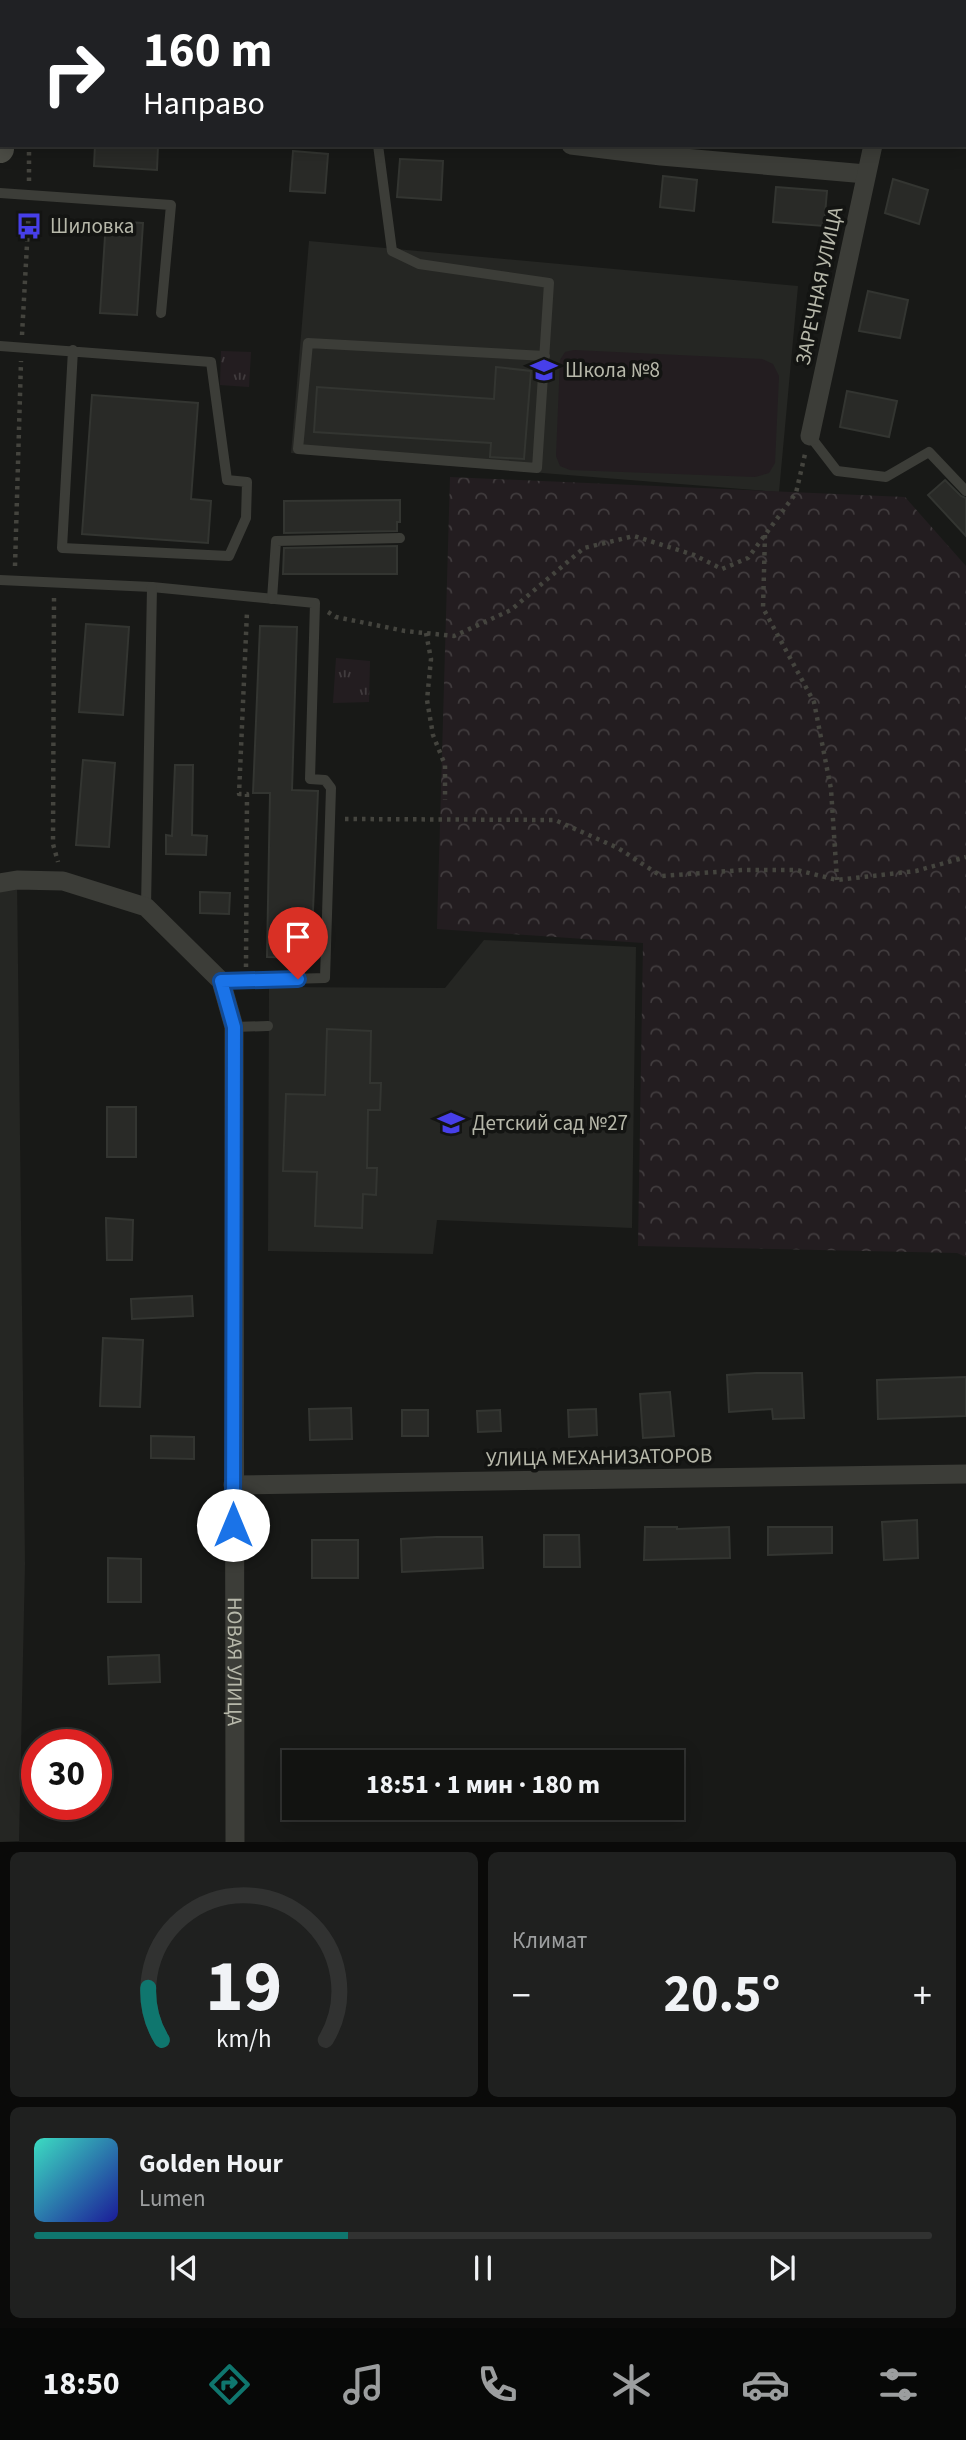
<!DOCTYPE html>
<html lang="ru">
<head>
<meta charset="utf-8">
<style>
  :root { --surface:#121311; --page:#1f201f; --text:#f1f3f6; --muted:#9c9e9f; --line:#313231; --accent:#0f766e }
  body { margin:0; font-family:"Source Sans 3",sans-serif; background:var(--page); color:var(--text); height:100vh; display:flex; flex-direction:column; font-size:26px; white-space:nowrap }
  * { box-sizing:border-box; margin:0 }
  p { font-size:23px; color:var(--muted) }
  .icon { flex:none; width:38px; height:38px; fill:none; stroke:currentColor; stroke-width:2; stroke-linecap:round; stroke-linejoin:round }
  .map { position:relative; height:1842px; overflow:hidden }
  .panel { display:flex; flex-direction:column; gap:10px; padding:10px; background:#0a0a09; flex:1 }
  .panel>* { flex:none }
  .banner { position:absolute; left:0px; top:0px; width:966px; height:147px; box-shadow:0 4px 18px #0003,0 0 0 2px var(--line); background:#202124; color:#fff; overflow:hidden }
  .speed { position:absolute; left:21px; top:1729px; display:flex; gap:14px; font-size:35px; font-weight:700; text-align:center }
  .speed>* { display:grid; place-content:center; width:91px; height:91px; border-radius:50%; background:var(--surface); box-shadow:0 4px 18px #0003,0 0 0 2px var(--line); line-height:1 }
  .speed .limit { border:10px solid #d22; background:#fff; color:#111 }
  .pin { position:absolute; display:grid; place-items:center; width:60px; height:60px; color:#fff; margin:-72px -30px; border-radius:50% 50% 50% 0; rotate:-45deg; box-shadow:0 0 7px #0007 }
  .pin .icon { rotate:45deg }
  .me { position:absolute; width:77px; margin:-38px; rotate:0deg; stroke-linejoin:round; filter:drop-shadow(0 0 5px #0008) }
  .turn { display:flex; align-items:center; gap:24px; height:147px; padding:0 28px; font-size:32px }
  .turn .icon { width:91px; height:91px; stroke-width:2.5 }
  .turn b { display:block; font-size:49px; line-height:60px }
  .big { font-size:52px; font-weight:700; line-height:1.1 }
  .panel .card { flex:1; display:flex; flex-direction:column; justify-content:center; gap:10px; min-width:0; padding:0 24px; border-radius:10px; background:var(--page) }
  .panel .dial { align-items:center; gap:0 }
  .dial svg { height:182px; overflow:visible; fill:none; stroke:var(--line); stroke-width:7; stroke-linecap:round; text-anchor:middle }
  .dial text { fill:var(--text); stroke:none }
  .song { display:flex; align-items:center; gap:21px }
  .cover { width:84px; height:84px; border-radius:10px; background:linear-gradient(135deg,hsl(170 70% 55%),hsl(240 70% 35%)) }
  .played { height:7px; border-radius:4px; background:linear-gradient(90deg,var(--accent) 35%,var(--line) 35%) }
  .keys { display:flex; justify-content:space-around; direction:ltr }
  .heat { display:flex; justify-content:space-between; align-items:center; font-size:38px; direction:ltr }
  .panel .tiles { flex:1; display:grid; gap:10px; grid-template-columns:1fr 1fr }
  .card:last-child { grid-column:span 2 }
  .trip { position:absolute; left:282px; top:1750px; width:402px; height:70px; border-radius:0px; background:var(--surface); box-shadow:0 4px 18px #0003,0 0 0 2px var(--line); font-weight:700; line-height:70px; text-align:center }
  .menu { display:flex; height:112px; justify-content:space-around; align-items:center; background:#070807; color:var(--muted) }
  .menu .icon { width:49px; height:49px }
  .menu .selected { color:var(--accent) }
  .menu b { font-size:32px; color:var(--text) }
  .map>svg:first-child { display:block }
</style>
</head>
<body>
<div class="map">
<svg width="966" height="1842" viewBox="0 0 966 1842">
  <defs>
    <pattern id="forest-crowns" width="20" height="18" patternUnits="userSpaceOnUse" patternTransform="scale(1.75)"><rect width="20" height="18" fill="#231d20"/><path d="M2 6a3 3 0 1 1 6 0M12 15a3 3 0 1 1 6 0" fill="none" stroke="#413c3e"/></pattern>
    <pattern id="park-tufts" width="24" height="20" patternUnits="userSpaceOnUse" patternTransform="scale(1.75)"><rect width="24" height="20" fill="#231d20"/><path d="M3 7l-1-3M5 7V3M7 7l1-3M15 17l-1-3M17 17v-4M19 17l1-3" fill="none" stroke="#413c3e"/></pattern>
  </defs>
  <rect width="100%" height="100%" fill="#181917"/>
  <g fill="#252623">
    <polygon points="309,241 798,286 779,492 291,453"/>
    <polygon points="17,880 25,1564 19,1841 0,1842 0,883"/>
    <polygon points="484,940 636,947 632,1228 437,1220 433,1254 268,1251 269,987 445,988"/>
  </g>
  <polygon fill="url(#forest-crowns)" points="450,477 905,497 966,566 966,1257 957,1253 638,1246 643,943 437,929"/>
  <g fill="url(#park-tufts)">
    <polygon points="221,351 251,352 249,387 220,385"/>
    <polygon points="336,658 370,661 369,702 333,703"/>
  </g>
  <polygon fill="#231d20" points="574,350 762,359 773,364 779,376 775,463 769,473 755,477 570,470 560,466 556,456 560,360 565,352"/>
  <g fill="#292a27" stroke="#333531" stroke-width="2">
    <polygon points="95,145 158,145 157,170 94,166"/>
    <polygon points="293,151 328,154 325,193 290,191"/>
    <polygon points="400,159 443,161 441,200 397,197"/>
    <polygon points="663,176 697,180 694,211 660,207"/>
    <polygon points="893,179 928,190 919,224 885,213"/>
    <polygon points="776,187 827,191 824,226 773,222"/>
    <polygon points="106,221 143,223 137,315 100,313"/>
    <polygon points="868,291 908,300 900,338 859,331"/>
    <polygon points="496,367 531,371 524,459 490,457 491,443 314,432 317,387 494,399"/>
    <polygon points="847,391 897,401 889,437 840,427"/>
    <polygon points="92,395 198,403 191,499 211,501 208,543 82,534"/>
    <polygon points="945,480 961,496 966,498 966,536 928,495"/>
    <polygon points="400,500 400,522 397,522 397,531 284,533 284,501"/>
    <polygon points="397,546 397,574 283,574 284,548"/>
    <polygon points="86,624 129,627 123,715 79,712"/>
    <polygon points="260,626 297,627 292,790 318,791 311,958 267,957 270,793 253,793"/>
    <polygon points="83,760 115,763 109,847 76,845"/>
    <polygon points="175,765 193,765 192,835 207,836 206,855 166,854 166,835 172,836"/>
    <polygon points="200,892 230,893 229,914 200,913"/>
    <polygon points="327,1029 371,1031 370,1083 381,1083 380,1110 368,1110 367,1168 377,1168 376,1195 363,1194 362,1228 315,1226 317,1172 283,1171 286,1094 325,1095"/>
    <rect x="107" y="1107" width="29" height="50"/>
    <polygon points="106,1218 133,1220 132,1260 107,1260"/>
    <polygon points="192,1296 193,1316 132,1319 131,1299"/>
    <polygon points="103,1338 143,1340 140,1407 100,1406"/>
    <polygon points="756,1373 802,1373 804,1418 773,1419 772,1409 729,1412 727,1375"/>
    <polygon points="966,1377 966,1416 878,1419 877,1380"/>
    <polygon points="670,1392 674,1436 643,1438 640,1394"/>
    <polygon points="351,1408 352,1439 310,1440 309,1409"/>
    <polygon points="596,1409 597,1435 569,1437 568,1410"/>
    <rect x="402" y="1410" width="26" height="26"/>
    <polygon points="500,1410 501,1431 478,1432 477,1411"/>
    <polygon points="151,1436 194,1437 194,1459 151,1458"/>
    <polygon points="917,1520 918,1558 884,1560 882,1522"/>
    <polygon points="645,1527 677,1527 677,1529 729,1527 730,1558 644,1560"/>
    <polygon points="768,1527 832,1527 832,1553 768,1555"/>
    <polygon points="544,1535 579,1535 580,1567 544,1567"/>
    <polygon points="436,1537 482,1537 483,1568 402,1572 401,1539"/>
    <rect x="312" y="1540" width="46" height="38"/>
    <polygon points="108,1558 141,1559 141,1602 108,1602"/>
    <polygon points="159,1655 160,1682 109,1684 108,1657"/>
  </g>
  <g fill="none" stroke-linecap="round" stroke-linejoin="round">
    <g stroke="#44443e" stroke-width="4.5" stroke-dasharray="3.5 5" stroke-linecap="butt">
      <polyline points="269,0 296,2"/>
      <polyline points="40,2 40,0"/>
      <polyline points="29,181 29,145"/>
      <polyline points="22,335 29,208"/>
      <polyline points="765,535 763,608 814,702 831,789 837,880"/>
      <polyline points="15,566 21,361"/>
      <polyline points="54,598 53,844 58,862"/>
      <polyline points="328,612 336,617 405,631 454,636 511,610 584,548 634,536 694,555 722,569 748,558 796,493 805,454"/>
      <polyline points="426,633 431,659 427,700 433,735 445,765 445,800"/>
      <polyline points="345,819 555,820 618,848 661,876 743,870 797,870 837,880 916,871 966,857"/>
      <polyline points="246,967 247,794 239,794 247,612"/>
    </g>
    <g stroke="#3c3d38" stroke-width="10">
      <polyline points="669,0 671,2"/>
      <polyline points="0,103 2,101"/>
      <polyline points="378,145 392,251 419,264 549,283 537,468 298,449 308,343 545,356"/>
      <polyline points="0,193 171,205 161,313"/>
      <polyline points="0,346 211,362 227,480 247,482 246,518 229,556 62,548 73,350"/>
      <polyline points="810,436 837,471 886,477 929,452 966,491"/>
      <polyline points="0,580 152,587 315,603 310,779 325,780 331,788 325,978 221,981"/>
      <polyline points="272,599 276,541 400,538"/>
      <polyline points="146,907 152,587"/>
      <polyline points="234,1027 268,1026"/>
    </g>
    <g stroke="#3c3d38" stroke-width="19">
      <polyline points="909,2 910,0"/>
      <polyline points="571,145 661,156 866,174"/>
      <polyline points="810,436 873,145"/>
      <path id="s1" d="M0 883 17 880 63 881 146 907 221 981 234 1027 235 1842"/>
      <polyline points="233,1485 966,1474"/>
    </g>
    <g stroke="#4c4d46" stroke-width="28">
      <polyline points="11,2 11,0"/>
      <polyline points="0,149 2,123"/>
    </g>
  </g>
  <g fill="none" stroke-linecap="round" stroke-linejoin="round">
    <g stroke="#114b97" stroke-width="18">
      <polyline id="route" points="233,1525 234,1027 221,981 298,979"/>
    </g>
    <use href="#route" stroke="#1a73e8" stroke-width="12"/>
  </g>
  <defs>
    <g id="bus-bare" transform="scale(2.1)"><path d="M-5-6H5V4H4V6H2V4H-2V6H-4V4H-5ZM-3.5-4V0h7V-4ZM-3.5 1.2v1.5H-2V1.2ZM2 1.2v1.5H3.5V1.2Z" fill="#473fe9" stroke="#131412" stroke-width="2.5" paint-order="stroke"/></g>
    <g id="school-bare" transform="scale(2.1)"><path d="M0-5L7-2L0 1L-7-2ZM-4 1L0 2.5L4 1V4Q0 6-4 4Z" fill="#473fe9" stroke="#131412" stroke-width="2.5" paint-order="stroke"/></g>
  </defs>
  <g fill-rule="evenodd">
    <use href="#bus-bare" x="29" y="226"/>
    <use href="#school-bare" x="544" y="370"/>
    <use href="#school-bare" x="451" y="1123"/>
  </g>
  <g text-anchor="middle" stroke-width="7" stroke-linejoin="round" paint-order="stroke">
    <g font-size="21" fill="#b7b8aa" stroke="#131412" text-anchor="start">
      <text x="50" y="233">Шиловка</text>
      <text x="565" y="377">Школа №8</text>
      <text x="472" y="1130">Детский сад №27</text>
    </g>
    <g font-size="21" fill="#b7b8aa" stroke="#131412">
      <text transform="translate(819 286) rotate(-78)" y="7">ЗАРЕЧНАЯ УЛИЦА</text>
      <text transform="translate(599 1457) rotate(-1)" y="7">УЛИЦА МЕХАНИЗАТОРОВ</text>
      <text dy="7" stroke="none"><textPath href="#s1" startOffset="938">НОВАЯ УЛИЦА</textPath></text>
    </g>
  </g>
</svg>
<div class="speed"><div class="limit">30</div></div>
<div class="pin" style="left:298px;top:979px;background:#d93025"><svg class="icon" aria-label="arrive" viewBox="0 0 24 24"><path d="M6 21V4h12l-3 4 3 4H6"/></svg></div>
<svg class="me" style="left:233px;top:1525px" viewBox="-20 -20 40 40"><circle r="19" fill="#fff"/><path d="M0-13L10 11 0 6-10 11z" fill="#1a73e8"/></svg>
<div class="trip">18:51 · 1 мин · 180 m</div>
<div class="banner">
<div class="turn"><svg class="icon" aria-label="right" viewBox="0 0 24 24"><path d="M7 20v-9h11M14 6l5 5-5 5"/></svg><div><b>160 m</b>Направо</div></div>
</div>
</div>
<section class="panel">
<div class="tiles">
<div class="card dial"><svg viewBox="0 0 100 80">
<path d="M14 69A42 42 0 1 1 86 69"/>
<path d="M14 69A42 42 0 0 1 8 46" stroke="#0f766e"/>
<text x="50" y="56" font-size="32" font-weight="700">19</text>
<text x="50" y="72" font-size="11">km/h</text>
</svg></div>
<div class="card"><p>Климат</p>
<div class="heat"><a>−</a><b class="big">20.5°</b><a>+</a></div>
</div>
<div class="card">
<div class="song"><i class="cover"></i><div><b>Golden Hour</b><p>Lumen</p></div></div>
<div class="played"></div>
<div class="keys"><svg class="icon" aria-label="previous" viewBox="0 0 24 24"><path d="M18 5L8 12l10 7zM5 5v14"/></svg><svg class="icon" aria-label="pause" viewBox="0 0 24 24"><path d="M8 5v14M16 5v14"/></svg><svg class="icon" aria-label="next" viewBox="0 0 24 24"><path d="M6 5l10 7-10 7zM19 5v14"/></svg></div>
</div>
</div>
</section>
<nav class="menu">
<b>18:50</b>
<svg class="icon selected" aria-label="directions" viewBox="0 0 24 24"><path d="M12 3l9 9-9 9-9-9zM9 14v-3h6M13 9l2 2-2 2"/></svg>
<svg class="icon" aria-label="music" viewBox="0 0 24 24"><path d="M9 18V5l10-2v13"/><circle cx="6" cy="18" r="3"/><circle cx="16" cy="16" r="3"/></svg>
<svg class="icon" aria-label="phone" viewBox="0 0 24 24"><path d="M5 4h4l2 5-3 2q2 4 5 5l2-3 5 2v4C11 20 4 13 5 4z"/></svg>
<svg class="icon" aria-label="climate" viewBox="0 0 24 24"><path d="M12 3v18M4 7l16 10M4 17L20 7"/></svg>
<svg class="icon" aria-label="car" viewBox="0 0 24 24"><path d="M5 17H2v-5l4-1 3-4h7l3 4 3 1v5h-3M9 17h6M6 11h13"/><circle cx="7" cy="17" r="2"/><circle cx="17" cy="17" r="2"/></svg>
<svg class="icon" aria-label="filters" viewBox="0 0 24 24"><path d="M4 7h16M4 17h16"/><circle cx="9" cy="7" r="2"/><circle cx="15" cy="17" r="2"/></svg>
</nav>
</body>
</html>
